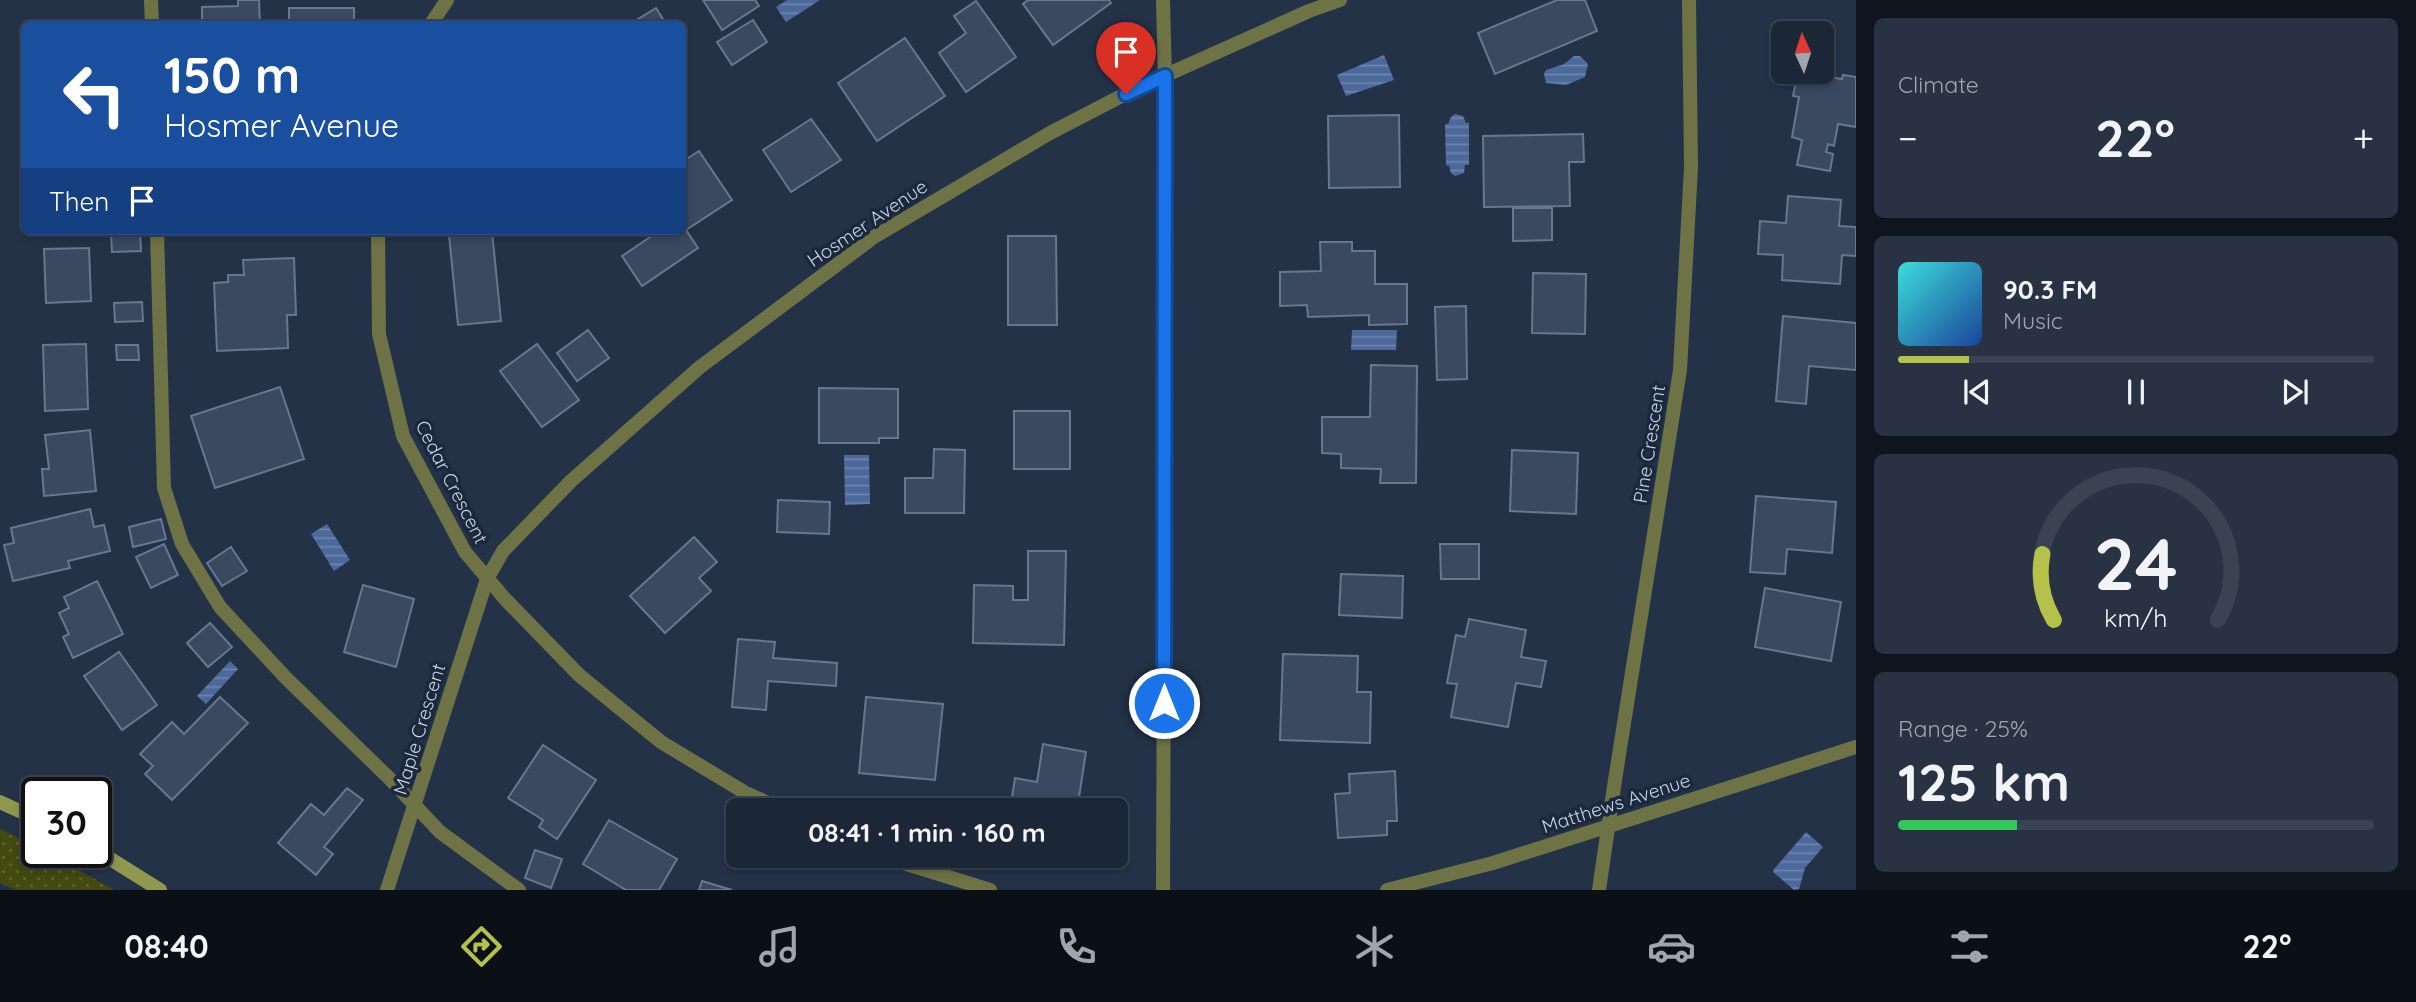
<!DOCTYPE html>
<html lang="en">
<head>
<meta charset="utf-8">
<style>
  :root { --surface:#1b2636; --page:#283242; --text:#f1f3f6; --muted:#a0a5ad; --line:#394351; --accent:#b6c149 }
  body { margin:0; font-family:Quicksand,sans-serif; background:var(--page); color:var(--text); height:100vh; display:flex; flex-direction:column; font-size:26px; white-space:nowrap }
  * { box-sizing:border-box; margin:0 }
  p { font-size:23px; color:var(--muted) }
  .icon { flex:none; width:38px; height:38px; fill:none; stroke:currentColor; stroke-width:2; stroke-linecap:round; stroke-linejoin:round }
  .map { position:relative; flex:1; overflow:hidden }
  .sheet { display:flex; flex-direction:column; gap:18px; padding:18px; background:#0f151e; width:560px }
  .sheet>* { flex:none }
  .banner { position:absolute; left:21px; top:21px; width:665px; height:214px; border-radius:10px; box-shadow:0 4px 10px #0003,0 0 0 2px var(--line); background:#1a4fa0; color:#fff; overflow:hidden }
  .needle { width:46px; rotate:357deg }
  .controls { position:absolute; left:1771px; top:21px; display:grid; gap:14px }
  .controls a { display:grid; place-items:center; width:63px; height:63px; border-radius:10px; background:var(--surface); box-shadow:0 4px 10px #0003,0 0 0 2px var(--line); font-size:35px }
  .speed { position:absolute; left:21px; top:777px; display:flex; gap:14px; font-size:35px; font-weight:700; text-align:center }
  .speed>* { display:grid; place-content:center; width:91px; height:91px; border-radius:50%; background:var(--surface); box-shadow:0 4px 10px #0003,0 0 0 2px var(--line); line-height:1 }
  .speed .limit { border:4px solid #111; border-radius:10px; background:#fff; color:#111 }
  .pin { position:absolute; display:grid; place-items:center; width:60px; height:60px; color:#fff; margin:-72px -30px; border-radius:50% 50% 50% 0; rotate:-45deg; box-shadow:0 0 7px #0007 }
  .pin .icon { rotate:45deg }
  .me { position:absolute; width:77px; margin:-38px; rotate:0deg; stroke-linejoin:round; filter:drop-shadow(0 0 5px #0008) }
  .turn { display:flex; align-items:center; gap:24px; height:147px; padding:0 28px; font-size:32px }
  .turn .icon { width:91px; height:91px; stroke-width:2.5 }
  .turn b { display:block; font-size:49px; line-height:60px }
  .then { display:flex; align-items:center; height:66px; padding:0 28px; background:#0003; gap:14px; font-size:26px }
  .big { font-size:52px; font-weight:700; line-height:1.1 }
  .sheet .widget { flex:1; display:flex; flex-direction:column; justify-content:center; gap:10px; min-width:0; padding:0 24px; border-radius:10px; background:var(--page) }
  .sheet .dial { align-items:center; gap:0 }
  .dial svg { height:182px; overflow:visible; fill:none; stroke:var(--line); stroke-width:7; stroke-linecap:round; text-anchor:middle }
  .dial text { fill:var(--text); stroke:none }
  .song { display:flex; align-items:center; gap:21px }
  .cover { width:84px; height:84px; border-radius:10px; background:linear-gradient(135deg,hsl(180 70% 55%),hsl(220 70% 35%)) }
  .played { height:7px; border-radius:4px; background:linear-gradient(90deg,var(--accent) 15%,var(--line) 15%) }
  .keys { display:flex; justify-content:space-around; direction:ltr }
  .heat { display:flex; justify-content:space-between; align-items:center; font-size:38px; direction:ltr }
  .charge { height:10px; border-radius:5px; background:linear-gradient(90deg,#34c759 25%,var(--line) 0) }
  .trip { position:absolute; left:726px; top:798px; width:402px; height:70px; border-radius:10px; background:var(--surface); box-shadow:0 4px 10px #0003,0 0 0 2px var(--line); font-weight:700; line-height:70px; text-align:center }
  .menu { display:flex; height:112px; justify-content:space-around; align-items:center; background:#0b0f16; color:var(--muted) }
  .menu .icon { width:49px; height:49px }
  .menu .on { color:var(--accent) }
  .menu b { font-size:32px; color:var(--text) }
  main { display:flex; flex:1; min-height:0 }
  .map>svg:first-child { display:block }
</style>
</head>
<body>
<main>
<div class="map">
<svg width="1856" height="890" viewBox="0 0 1856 890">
  <defs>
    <pattern id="grass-dots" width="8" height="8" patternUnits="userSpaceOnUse" patternTransform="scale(1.75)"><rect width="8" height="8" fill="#44490f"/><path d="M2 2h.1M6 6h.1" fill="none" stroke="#5e6232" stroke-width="1.8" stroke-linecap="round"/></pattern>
    <pattern id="water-rules" width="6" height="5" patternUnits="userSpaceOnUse" patternTransform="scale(1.75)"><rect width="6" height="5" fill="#4c699b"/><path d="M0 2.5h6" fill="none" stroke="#6d84ad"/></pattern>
  </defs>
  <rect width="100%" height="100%" fill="#243248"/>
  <polygon fill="url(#grass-dots)" points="0,829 37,847 37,852 47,852 114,890 17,890 0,883"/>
  <g fill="url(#water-rules)">
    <polygon points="787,0 820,0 786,22 776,7"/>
    <polygon points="1384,55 1394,80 1346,96 1337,75"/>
    <polygon points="1574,56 1580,56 1588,64 1585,77 1566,85 1546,83 1544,74 1546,70 1564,64"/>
    <polygon points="1455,114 1463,116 1466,123 1469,123 1469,165 1465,165 1464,173 1455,176 1451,173 1449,166 1446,165 1445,124 1448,124 1451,117"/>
    <polygon points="1352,330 1397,330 1396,350 1351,350"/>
    <polygon points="844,455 869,455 870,504 845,505"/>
    <polygon points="327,524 350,560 334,571 311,534"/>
    <polygon points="230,661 238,669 206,704 197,696"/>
    <polygon points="1806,832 1823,847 1805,868 1799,889 1794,890 1773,872 1774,869"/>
  </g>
  <g fill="#3a4960" stroke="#677791" stroke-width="2">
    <polygon points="238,0 259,0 260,24 179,24 202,24 202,7 238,6"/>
    <polygon points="703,0 755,0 759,6 722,30"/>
    <polygon points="1028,0 1109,0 1111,3 1053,45 1023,4"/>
    <polygon points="1557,0 1585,0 1597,31 1495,74 1478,33"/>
    <polygon points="976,1 1016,57 966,92 939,53 966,33 954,16"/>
    <rect x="289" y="8" width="65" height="16"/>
    <polygon points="656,8 666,24 630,24"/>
    <polygon points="753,20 767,42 732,65 717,42"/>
    <polygon points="905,38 945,96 877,141 838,83"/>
    <polygon points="1798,72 1842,79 1843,75 1856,77 1856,127 1838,124 1834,146 1828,144 1826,152 1833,154 1830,171 1797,165 1802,140 1792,137 1799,97 1793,96"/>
    <polygon points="1399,115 1400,187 1329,188 1328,116"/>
    <polygon points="21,118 24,118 24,196 23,196"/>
    <polygon points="811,119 841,160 791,192 763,150"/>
    <polygon points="1583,134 1584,162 1569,162 1570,206 1484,207 1483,136"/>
    <polygon points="699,151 732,200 686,230 698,248 642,286 622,256 659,231 682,231 682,162"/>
    <polygon points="1788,196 1841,200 1839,226 1856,227 1856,256 1842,255 1840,284 1782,280 1783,255 1758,254 1760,221 1786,223"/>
    <polygon points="1513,208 1552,208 1552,240 1513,241"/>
    <polygon points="492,231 501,321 458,325 449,235"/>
    <polygon points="140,232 141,251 112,252 111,233"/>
    <polygon points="1008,236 1056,236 1057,325 1008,325"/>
    <polygon points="1320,242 1352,242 1352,251 1375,251 1375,284 1407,284 1407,324 1369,325 1369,315 1308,317 1307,305 1280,306 1280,272 1321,271"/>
    <polygon points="89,248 91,301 46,303 44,249"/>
    <polygon points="294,258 296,315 287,315 288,348 217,351 214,283 228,282 228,275 244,275 243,260"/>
    <polygon points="1533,273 1586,274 1585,334 1532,333"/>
    <polygon points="142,302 143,321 115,322 114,303"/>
    <polygon points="1466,306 1467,379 1437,380 1435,307"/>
    <polygon points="1783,316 1856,323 1856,370 1809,366 1806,404 1776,401"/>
    <polygon points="588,330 609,358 577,381 557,353"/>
    <polygon points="86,344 88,409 45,411 43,345"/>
    <polygon points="537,344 579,400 542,427 500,371"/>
    <polygon points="116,345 138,345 139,360 117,360"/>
    <polygon points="1371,365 1417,366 1416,483 1380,483 1381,469 1341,468 1341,454 1322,453 1322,417 1370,417"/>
    <polygon points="280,387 304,459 215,488 191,416"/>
    <polygon points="819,388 898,389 898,438 879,438 879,443 819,443"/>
    <rect x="1014" y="411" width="56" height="58"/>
    <polygon points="90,430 96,491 44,496 42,469 49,469 45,435"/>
    <polygon points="934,449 965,450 964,513 905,513 905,478 933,478"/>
    <polygon points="1512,450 1578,453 1576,514 1510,511"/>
    <polygon points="1756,496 1836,502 1832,553 1787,549 1785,574 1750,572"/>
    <polygon points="778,500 830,502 829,534 777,532"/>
    <polygon points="90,509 94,527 104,525 110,551 68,561 70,568 13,581 4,545 14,543 11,528"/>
    <polygon points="161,519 166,539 133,547 129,527"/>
    <polygon points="694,537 717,562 699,578 711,591 665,633 630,596"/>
    <polygon points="164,544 178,575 151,588 136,557"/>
    <polygon points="1440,544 1479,544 1479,579 1441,579"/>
    <polygon points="231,547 247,571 222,586 207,563"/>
    <polygon points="1028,551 1066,551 1064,645 973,643 974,585 1013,586 1013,600 1028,600"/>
    <polygon points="1341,574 1403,576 1402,618 1339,615"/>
    <polygon points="97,581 123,634 73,658 63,637 69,634 59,613 69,608 64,597"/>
    <polygon points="363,585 414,599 396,667 344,652"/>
    <polygon points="1765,588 1841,602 1831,661 1755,647"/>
    <polygon points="1469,619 1526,630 1521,657 1546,661 1541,687 1516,683 1508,727 1451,717 1457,684 1447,683 1456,635 1465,637"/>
    <polygon points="210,623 232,647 208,667 187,643"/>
    <polygon points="738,639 775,642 773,658 837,663 836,686 768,681 766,710 732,707"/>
    <polygon points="119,652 157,705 122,730 84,676"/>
    <polygon points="1283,654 1358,656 1357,692 1371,692 1370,743 1280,740"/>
    <polygon points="220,697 248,723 172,800 145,774 153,766 140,754 172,722 184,734"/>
    <polygon points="866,697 943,704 935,780 859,773"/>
    <polygon points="1043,744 1086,752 1077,810 1010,810 1015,778 1037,782"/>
    <polygon points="543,745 596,780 557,839 539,827 543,820 508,798"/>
    <polygon points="1395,771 1397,821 1387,821 1387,835 1338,838 1335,794 1350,793 1349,774"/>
    <polygon points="347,788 363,800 324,847 333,854 316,875 278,843 311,804 324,815"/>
    <polygon points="609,820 677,859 659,890 626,890 583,864"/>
    <polygon points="535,850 562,859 551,888 525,878"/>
    <polygon points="702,881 732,890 699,890"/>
  </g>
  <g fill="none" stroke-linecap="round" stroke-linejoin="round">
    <g stroke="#6e7346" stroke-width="14">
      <polyline points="151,0 152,24"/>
      <polyline points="157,231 164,488 182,544 220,607 286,678 389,778 440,832 519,890"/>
    </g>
    <g stroke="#6e7346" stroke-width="14">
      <polyline points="431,24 447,0"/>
      <polyline points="378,231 379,334 403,436 465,552 506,600 579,675 661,742 744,792 783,810"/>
      <polyline points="881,856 990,890"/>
      <polyline points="387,890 487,579 503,551 571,481 700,367 874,237 1050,133 1135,89 1309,11 1340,0"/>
      <polyline points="1163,890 1166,120 1163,0"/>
      <polyline points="1387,890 1493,863 1856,747"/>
      <polyline points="1599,890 1615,780 1680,370 1691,167 1689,0"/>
    </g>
    <g stroke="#8f984d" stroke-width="14">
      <polyline points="0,802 37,819"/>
      <polyline points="96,850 160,890"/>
    </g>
  </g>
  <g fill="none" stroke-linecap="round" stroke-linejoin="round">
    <g stroke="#114b97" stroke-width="18">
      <polyline id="route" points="1126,94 1165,76 1164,703"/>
    </g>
    <use href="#route" stroke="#1a73e8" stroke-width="12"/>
  </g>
  <g text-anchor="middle" stroke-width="7" stroke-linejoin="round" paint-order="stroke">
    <g font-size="19" fill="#cbd4e2" stroke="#1b283d">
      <text transform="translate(867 223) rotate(-34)" y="7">Hosmer Avenue</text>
      <text transform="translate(1649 444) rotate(-81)" y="7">Pine Crescent</text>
      <text transform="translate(452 482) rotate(63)" y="7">Cedar Crescent</text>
      <text transform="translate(419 729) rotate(-73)" y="7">Maple Crescent</text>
      <text transform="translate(1616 803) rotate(-18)" y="7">Matthews Avenue</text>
    </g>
  </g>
</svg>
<div class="controls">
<a><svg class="needle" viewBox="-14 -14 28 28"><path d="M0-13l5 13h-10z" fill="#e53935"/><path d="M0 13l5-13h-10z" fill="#a0a5ad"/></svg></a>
</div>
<div class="speed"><div class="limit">30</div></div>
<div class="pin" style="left:1126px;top:94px;background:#d93025"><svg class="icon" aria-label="arrive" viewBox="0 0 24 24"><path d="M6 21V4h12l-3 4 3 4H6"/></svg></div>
<svg class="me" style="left:1164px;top:703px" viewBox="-20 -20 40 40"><circle r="17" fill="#1a73e8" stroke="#fff" stroke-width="3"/><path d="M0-11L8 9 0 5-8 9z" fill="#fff"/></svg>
<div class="trip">08:41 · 1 min · 160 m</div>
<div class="banner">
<div class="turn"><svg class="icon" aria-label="left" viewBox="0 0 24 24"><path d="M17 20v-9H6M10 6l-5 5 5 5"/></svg><div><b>150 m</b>Hosmer Avenue</div></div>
<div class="then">Then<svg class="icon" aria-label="arrive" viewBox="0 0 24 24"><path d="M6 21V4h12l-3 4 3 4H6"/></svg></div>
</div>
</div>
<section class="sheet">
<div class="widget"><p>Climate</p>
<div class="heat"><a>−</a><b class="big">22°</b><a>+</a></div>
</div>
<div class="widget">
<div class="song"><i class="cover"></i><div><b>90.3 FM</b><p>Music</p></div></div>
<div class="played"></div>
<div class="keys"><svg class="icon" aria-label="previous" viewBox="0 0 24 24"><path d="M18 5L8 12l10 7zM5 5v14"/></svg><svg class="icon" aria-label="pause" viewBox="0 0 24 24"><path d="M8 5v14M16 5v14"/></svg><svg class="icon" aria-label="next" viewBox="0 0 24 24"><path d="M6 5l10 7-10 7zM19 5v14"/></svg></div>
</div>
<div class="widget dial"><svg viewBox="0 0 100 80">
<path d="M14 69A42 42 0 1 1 86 69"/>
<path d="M14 69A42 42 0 0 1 9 40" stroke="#b6c149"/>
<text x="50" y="56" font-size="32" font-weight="700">24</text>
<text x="50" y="72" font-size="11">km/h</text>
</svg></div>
<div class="widget"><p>Range · 25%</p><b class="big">125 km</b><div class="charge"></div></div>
</section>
</main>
<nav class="menu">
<b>08:40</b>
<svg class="icon on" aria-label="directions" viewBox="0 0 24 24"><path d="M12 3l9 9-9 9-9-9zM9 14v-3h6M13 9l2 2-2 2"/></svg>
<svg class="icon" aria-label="music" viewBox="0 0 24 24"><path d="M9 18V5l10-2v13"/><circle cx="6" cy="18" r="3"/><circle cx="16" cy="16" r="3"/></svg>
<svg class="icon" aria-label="phone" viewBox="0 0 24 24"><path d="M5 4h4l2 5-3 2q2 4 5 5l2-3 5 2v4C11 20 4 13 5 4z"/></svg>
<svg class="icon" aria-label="climate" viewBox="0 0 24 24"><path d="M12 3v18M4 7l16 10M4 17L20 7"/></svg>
<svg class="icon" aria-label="car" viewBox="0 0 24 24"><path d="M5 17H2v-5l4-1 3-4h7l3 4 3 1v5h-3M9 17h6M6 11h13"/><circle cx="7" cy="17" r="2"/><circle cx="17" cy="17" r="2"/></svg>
<svg class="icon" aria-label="filters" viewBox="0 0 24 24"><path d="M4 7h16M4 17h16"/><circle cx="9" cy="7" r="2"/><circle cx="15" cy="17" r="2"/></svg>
<b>22°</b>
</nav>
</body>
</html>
